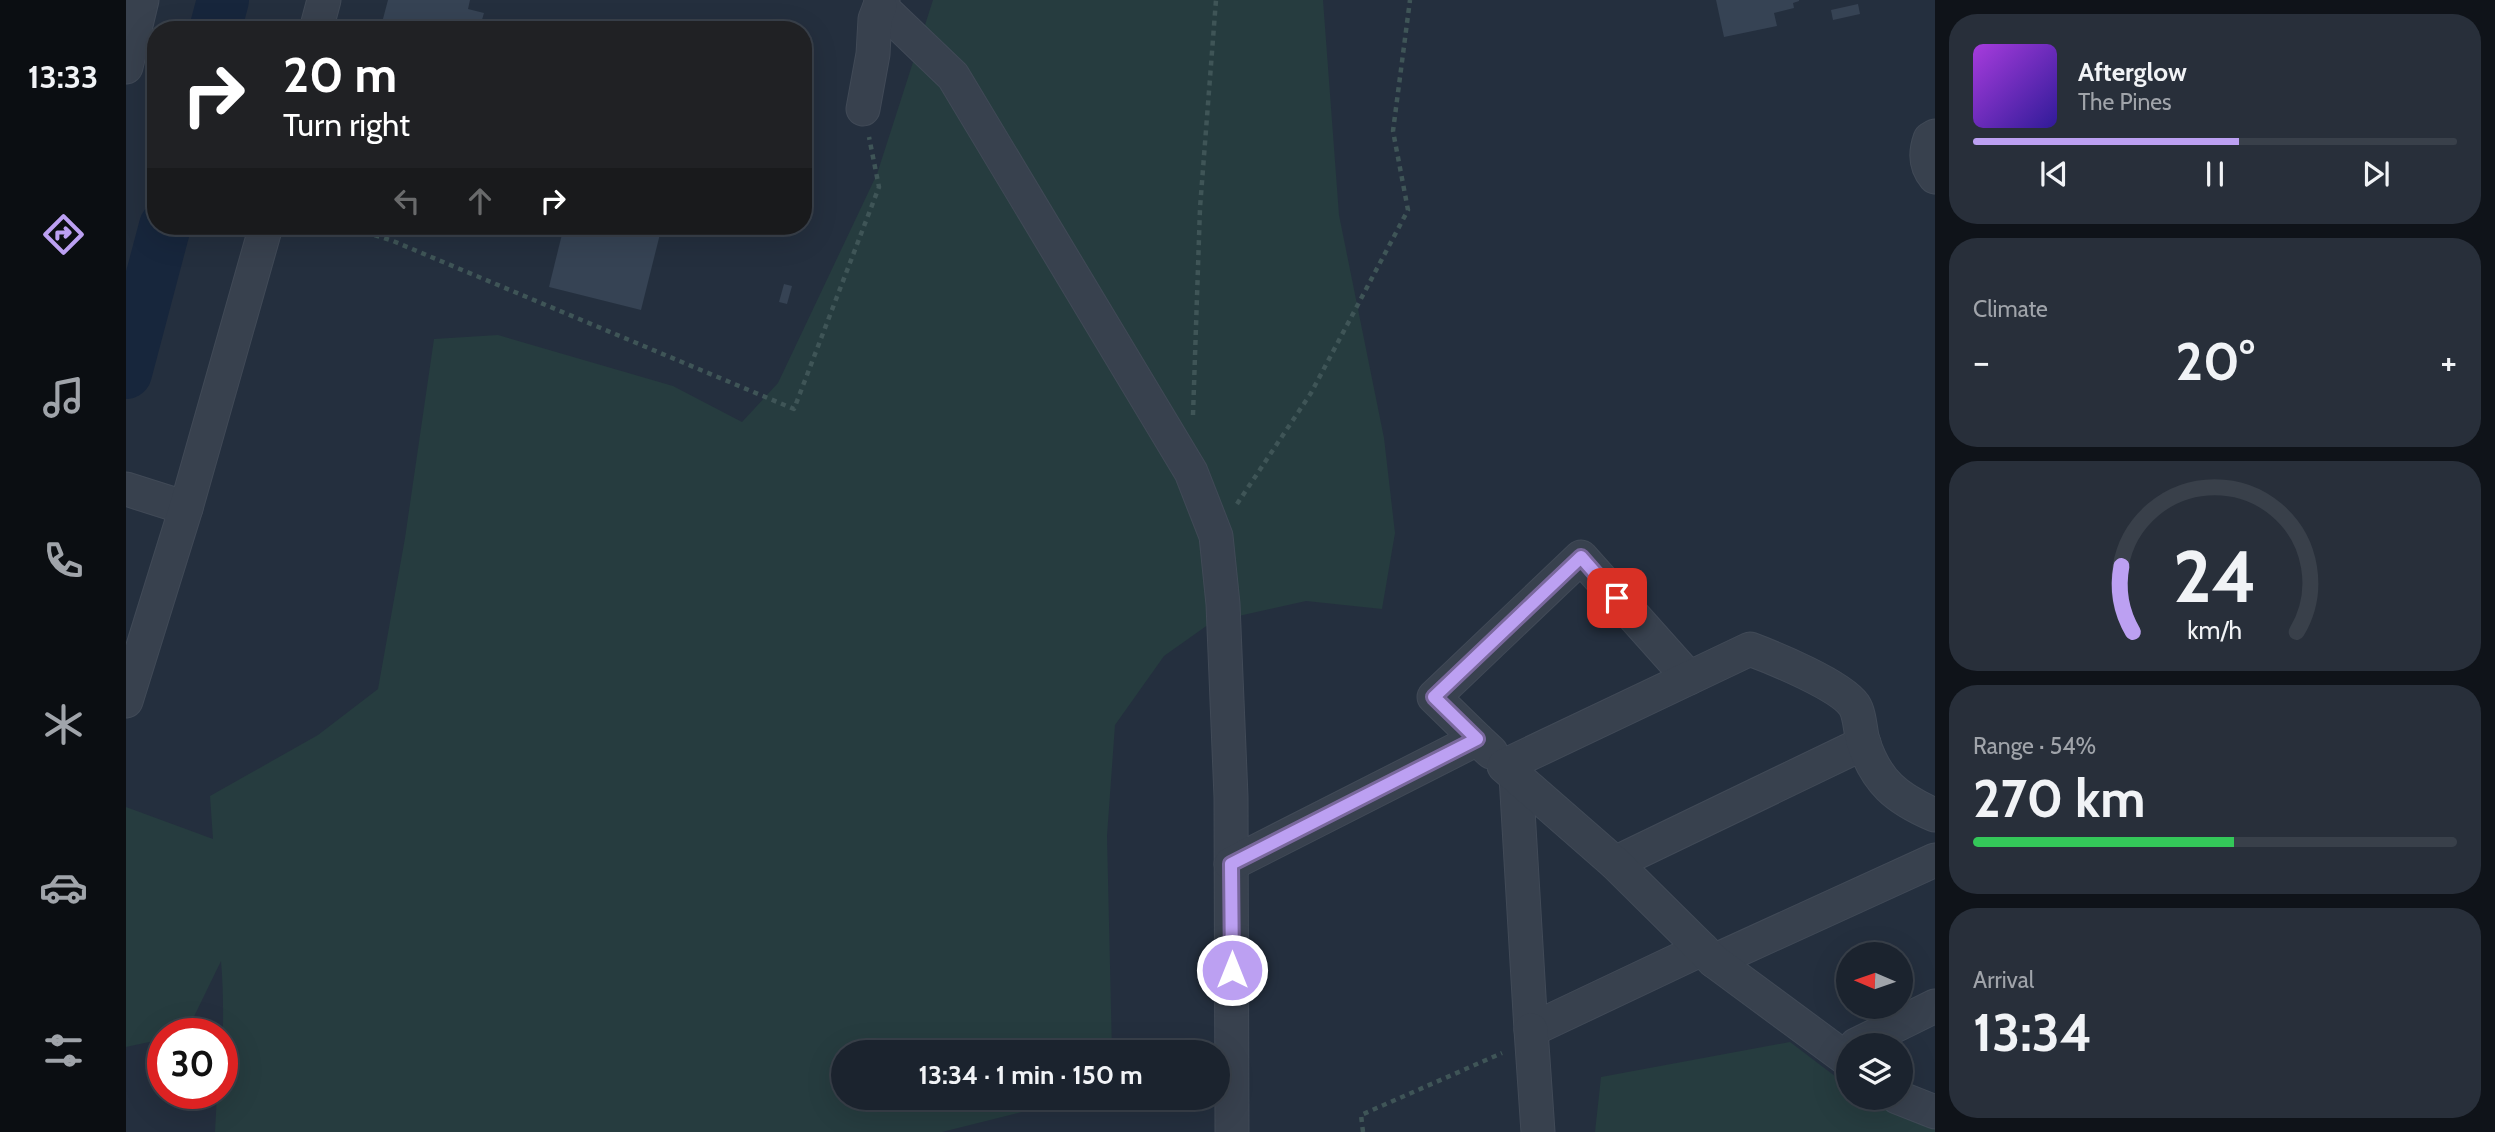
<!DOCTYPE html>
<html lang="en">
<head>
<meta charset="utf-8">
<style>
  :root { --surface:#1b232e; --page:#282f3a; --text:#f1f3f6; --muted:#a0a4aa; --line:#39404a; --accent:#bca0f2 }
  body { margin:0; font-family:Cabin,sans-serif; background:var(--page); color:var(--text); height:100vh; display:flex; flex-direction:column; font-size:26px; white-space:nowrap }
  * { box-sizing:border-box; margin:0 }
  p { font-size:23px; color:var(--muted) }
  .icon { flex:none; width:38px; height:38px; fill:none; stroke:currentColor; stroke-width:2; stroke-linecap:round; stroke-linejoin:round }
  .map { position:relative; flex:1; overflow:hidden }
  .details { display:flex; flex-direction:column; gap:14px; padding:14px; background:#0f1319; width:560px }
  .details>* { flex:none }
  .top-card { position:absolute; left:21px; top:21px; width:665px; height:214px; border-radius:28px; box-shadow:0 7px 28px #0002,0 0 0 2px var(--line); background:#202124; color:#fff; overflow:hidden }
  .needle { width:46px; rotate:272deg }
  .tools { position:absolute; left:1710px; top:942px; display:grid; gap:14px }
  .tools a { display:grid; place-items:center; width:77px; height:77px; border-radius:50%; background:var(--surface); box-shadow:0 7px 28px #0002,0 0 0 2px var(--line); font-size:35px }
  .speed { position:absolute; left:21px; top:1018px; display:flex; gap:14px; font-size:35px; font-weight:700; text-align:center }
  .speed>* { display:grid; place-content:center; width:91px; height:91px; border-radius:50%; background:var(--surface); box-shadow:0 7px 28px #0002,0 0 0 2px var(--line); line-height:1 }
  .speed .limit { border:10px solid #d22; background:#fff; color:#111 }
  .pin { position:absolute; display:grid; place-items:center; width:60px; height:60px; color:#fff; margin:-30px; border-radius:14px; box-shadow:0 4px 10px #0006 }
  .me { position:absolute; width:77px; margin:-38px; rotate:0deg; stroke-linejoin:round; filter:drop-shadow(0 0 5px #0008) }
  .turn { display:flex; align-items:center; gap:24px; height:147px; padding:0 21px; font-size:32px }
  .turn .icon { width:91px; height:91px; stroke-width:2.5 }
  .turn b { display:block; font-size:49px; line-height:60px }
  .lanes { display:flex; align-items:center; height:66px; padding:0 21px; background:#0003; justify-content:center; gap:35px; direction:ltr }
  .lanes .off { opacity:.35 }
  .big { font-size:52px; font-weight:700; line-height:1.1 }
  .details .card { flex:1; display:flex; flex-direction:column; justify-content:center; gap:10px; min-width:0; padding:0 24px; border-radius:28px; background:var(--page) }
  .details .dial { align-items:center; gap:0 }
  .dial svg { height:182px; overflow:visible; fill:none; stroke:var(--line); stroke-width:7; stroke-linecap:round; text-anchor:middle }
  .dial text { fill:var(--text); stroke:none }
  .song { display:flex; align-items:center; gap:21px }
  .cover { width:84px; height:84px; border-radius:10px; background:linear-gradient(135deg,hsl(280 70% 55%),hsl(250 70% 35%)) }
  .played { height:7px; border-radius:4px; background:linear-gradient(90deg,var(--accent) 55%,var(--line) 55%) }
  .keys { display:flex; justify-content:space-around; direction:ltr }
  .heat { display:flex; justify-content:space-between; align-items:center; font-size:38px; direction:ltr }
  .charge { height:10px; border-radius:5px; background:linear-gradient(90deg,#34c759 54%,var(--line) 0) }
  .trip { position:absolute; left:705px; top:1040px; width:399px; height:70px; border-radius:35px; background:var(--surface); box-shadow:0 7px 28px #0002,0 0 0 2px var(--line); font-weight:700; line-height:70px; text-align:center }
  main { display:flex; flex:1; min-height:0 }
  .tabs { display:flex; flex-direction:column; width:126px; justify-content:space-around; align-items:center; background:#0b0e12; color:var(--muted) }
  .tabs .icon { width:49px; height:49px }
  .tabs .on { color:var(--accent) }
  .tabs b { font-size:32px; color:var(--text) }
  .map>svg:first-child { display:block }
</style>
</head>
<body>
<main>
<nav class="tabs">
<b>13:33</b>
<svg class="icon on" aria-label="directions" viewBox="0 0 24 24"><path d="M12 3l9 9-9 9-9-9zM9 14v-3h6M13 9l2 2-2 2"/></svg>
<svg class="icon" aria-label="music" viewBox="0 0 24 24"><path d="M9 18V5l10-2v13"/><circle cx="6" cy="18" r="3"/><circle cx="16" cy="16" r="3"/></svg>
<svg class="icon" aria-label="phone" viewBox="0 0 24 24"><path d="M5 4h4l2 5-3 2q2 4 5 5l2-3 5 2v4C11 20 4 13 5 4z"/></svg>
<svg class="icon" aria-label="climate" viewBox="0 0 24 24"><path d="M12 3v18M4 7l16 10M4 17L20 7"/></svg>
<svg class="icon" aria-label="car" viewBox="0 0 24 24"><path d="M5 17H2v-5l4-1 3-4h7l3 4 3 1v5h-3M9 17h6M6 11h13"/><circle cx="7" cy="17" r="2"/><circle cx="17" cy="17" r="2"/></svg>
<svg class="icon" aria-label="filters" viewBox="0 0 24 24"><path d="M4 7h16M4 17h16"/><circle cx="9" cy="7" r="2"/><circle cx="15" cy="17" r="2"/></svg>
</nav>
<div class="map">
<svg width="1809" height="1132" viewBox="0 0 1809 1132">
  <rect width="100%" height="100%" fill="#242f3e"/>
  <g fill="#263c3f">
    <path d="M807 0H1197L1213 215 1258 438 1269 533 1256 609 1180 601 1086 622 1038 656 989 725 981 836 986 1052H718V1097H956L816 1132H89L91 1094H96C96 1049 99 1006 95 961L60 1033 37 1034V1039L0 1047V807L87 839 84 796 192 735 252 689 279 538 308 339 372 335 547 386 616 422 652 383 751 174Z"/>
    <polygon points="1664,1042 1722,1086 1722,1097 1751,1097 1809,1114 1809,1132 1469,1132 1475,1077"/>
  </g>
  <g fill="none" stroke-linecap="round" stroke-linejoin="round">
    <g stroke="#17263c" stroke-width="52">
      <polyline points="89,30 97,0"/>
      <polyline points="0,373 39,226"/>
    </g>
  </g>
  <g fill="#364354">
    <polygon points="262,0 344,0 342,9 358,13 353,30 254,30"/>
    <polygon points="1590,0 1673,0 1673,1 1667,3 1668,8 1648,13 1651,26 1598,37"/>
    <polygon points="1732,4 1734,14 1707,20 1705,10"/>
    <polygon points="438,226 536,226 515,310 423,287"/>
    <polygon points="658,284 666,286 661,304 653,302"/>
  </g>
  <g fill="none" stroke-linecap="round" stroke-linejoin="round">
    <g stroke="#414a57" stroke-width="35">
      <g id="minor">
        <polyline points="757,0 754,6 827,76 1065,472 1090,536 1097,604 1105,797 1106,1132"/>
        <polyline points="190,30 198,0"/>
        <polyline points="0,67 16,0"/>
        <polyline points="737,109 747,54 749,19 754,6"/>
        <path d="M1809 136 1804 139C1799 153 1799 165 1809 177"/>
        <polyline points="0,489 60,508"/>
        <polyline points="0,701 60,508 140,226"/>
        <polyline points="1351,739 1308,697 1455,557 1563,678"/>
        <polyline points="1390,776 1405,1030 1576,949"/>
        <polyline points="1489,863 1738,743"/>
        <polyline points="1105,864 1351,739 1365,752"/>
        <polyline points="1588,961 1809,860"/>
        <polyline points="1405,1030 1412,1132"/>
        <polyline points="1730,1045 1809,1006"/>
        <path d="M1722 1060 1588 961 1489 863 1378 766 1624 649C1648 658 1714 685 1728 705 1734 714 1734 730 1737 741 1750 782 1771 799 1809 815"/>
        <polyline points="1771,1097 1809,1112"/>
      </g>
    </g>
    <g stroke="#3f5557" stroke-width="4.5" stroke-dasharray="5 5" stroke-linecap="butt">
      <polyline points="220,226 267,241 668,409 753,187 743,137"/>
      <polyline points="1067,415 1074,208 1090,0"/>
      <polyline points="1111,504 1185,393 1282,210 1267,131 1284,0"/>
      <polyline points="1237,1132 1235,1115 1376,1053"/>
    </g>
    <use href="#minor" stroke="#38414e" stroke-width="33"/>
  </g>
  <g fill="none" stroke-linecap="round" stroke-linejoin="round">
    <g stroke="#7a689d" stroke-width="18">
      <polyline id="route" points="1106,970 1105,864 1351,739 1308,697 1455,557 1491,598"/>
    </g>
    <use href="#route" stroke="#bca0f2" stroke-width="12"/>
  </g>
</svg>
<div class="tools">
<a><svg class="needle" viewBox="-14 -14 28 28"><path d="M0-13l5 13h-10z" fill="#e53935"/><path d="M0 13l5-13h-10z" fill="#a0a4aa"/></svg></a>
<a><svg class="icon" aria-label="layers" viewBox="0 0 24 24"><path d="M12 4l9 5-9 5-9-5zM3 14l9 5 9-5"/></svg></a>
</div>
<div class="speed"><div class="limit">30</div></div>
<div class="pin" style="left:1491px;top:598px;background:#d93025"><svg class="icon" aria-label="arrive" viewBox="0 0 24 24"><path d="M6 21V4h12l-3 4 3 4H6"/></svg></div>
<svg class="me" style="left:1106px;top:970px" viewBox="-20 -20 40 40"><circle r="17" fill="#bca0f2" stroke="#fff" stroke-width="3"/><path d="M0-11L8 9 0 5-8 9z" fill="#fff"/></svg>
<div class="trip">13:34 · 1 min · 150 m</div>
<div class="top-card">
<div class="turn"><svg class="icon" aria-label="right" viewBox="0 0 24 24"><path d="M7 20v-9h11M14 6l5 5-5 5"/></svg><div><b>20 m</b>Turn right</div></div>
<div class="lanes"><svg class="icon off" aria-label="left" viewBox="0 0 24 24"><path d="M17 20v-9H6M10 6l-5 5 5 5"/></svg><svg class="icon off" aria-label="ahead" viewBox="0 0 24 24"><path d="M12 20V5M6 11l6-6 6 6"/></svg><svg class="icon" aria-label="right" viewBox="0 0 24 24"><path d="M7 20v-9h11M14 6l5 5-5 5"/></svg></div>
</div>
</div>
<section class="details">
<div class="card">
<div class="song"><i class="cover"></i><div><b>Afterglow</b><p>The Pines</p></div></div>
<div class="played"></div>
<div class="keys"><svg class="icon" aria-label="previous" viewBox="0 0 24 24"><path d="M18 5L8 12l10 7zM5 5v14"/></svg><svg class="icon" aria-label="pause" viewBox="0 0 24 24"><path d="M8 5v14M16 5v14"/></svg><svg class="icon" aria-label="next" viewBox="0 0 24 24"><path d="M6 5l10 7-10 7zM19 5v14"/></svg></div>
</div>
<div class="card"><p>Climate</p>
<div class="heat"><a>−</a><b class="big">20°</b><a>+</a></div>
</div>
<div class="card dial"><svg viewBox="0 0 100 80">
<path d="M14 69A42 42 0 1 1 86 69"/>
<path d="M14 69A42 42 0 0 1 9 40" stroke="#bca0f2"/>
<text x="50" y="56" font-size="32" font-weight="700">24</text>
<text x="50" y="72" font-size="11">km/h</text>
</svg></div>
<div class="card"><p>Range · 54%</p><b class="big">270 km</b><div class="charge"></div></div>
<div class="card"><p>Arrival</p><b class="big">13:34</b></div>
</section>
</main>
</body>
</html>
